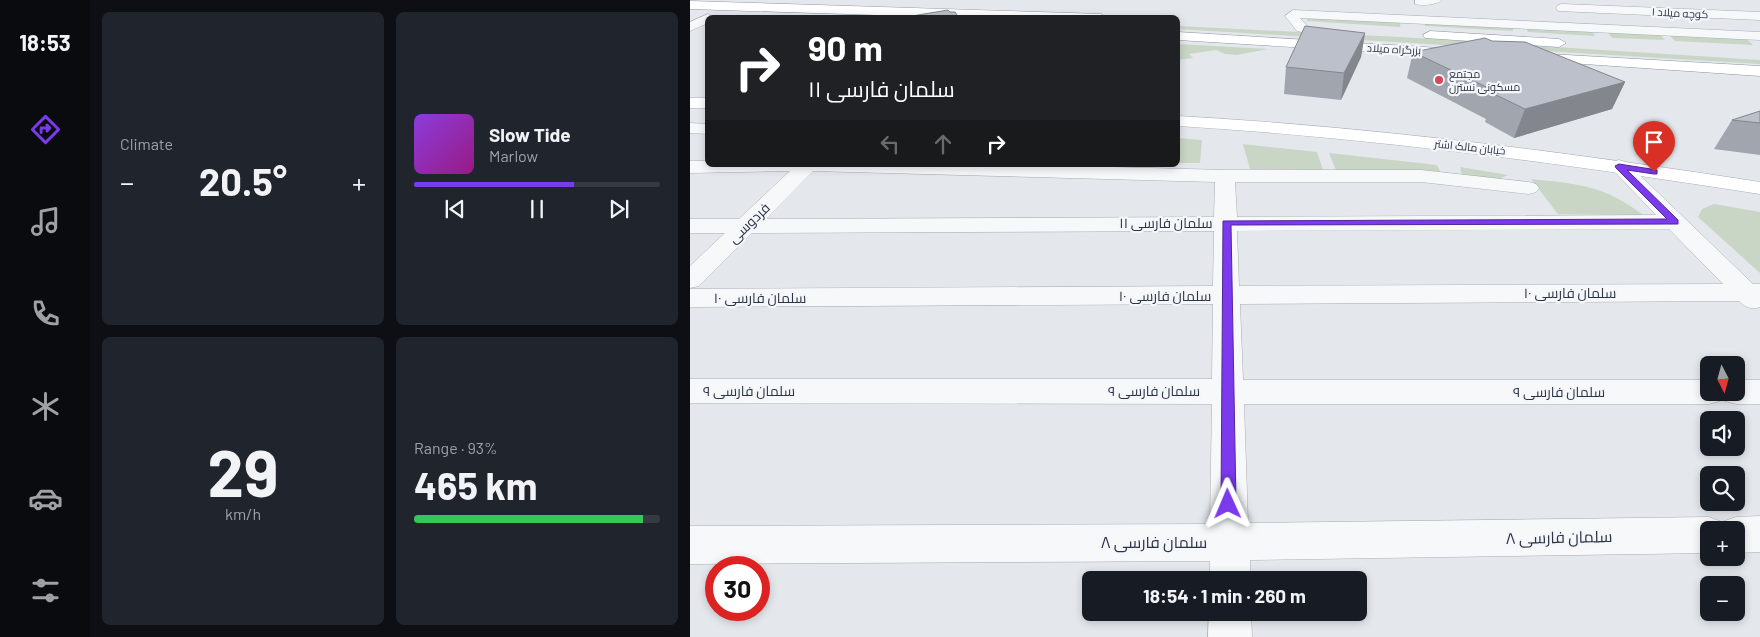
<!DOCTYPE html>
<html lang="en">
<head>
<meta charset="utf-8">
<style>
  :root { --surface:#171b24; --page:#20242c; --text:#f1f3f6; --muted:#9ea1a6; --line:#363941; --accent:#7c3aed }
  body { margin:0; font-family:Barlow,Cairo,sans-serif; background:var(--page); color:var(--text); height:100vh; display:flex; flex-direction:column; font-size:19px; white-space:nowrap }
  * { box-sizing:border-box; margin:0 }
  p { font-size:16px; color:var(--muted) }
  .icon { flex:none; width:28px; height:28px; fill:none; stroke:currentColor; stroke-width:2; stroke-linecap:round; stroke-linejoin:round }
  .map { position:relative; flex:1; overflow:hidden }
  .details { display:flex; flex-direction:column; gap:12px; padding:12px; background:#0d0f14; width:600px }
  .details>* { flex:none }
  .top-card { position:absolute; left:15px; top:15px; width:475px; height:152px; border-radius:8px; box-shadow:0 2px 8px #0003; background:#202124; color:#fff; overflow:hidden }
  .needle { width:32px; rotate:174deg }
  .fabs { position:absolute; left:1010px; top:356px; display:grid; gap:10px }
  .fabs a { display:grid; place-items:center; width:45px; height:45px; border-radius:8px; background:var(--surface); box-shadow:0 2px 8px #0003; font-size:25px }
  .speed { position:absolute; left:15px; top:556px; display:flex; gap:10px; font-size:25px; font-weight:700; text-align:center }
  .speed>* { display:grid; place-content:center; width:65px; height:65px; border-radius:50%; background:var(--surface); box-shadow:0 2px 8px #0003; line-height:1 }
  .speed .limit { border:8px solid #d22; background:#fff; color:#111 }
  .pin { position:absolute; display:grid; place-items:center; width:42px; height:42px; color:#fff; margin:-51px -21px; border-radius:50% 50% 50% 0; rotate:-45deg; box-shadow:0 0 5px #0007 }
  .pin .icon { rotate:45deg }
  .me { position:absolute; width:55px; margin:-28px; rotate:359deg; stroke-linejoin:round; filter:drop-shadow(0 0 4px #0008) }
  .turn { display:flex; align-items:center; gap:18px; height:105px; padding:0 20px; font-size:22px }
  .turn .icon { width:65px; height:65px; stroke-width:2.5 }
  .turn b { display:block; font-size:35px; line-height:42px }
  .lanes { display:flex; align-items:center; height:48px; padding:0 20px; background:#0003; justify-content:center; gap:25px; direction:ltr }
  .lanes .off { opacity:.35 }
  .big { font-size:38px; font-weight:700; line-height:1.1 }
  .details .card { flex:1; display:flex; flex-direction:column; justify-content:center; gap:8px; min-width:0; padding:0 18px; border-radius:8px; background:var(--page) }
  .details .dial { align-items:center; gap:0 }
  .dial b { font-size:65px; line-height:1 }
  .song { display:flex; align-items:center; gap:15px }
  .cover { width:60px; height:60px; border-radius:8px; background:linear-gradient(135deg,hsl(270 70% 55%),hsl(310 70% 35%)) }
  .played { height:5px; border-radius:2px; background:linear-gradient(90deg,var(--accent) 65%,var(--line) 65%) }
  .keys { display:flex; justify-content:space-around; direction:ltr }
  .heat { display:flex; justify-content:space-between; align-items:center; font-size:28px; direction:ltr }
  .charge { height:8px; border-radius:4px; background:linear-gradient(90deg,#34c759 93%,var(--line) 0) }
  .details .tiles { flex:1; display:grid; gap:12px; grid-template-columns:repeat(2,1fr) }
  .trip { position:absolute; left:392px; top:571px; width:285px; height:50px; border-radius:8px; background:var(--surface); box-shadow:0 2px 8px #0003; font-weight:700; line-height:50px; text-align:center }
  main { display:flex; flex:1; min-height:0 }
  .tabs { display:flex; flex-direction:column; width:90px; justify-content:space-around; align-items:center; background:#090b0e; color:var(--muted) }
  .tabs .icon { width:35px; height:35px }
  .tabs .current { color:var(--accent) }
  .tabs b { font-size:22px; color:var(--text) }
  .map>svg:first-child { display:block }
</style>
</head>
<body>
<main>
<nav class="tabs">
<b>18:53</b>
<svg class="icon current" aria-label="directions" viewBox="0 0 24 24"><path d="M12 3l9 9-9 9-9-9zM9 14v-3h6M13 9l2 2-2 2"/></svg>
<svg class="icon" aria-label="music" viewBox="0 0 24 24"><path d="M9 18V5l10-2v13"/><circle cx="6" cy="18" r="3"/><circle cx="16" cy="16" r="3"/></svg>
<svg class="icon" aria-label="phone" viewBox="0 0 24 24"><path d="M5 4h4l2 5-3 2q2 4 5 5l2-3 5 2v4C11 20 4 13 5 4z"/></svg>
<svg class="icon" aria-label="climate" viewBox="0 0 24 24"><path d="M12 3v18M4 7l16 10M4 17L20 7"/></svg>
<svg class="icon" aria-label="car" viewBox="0 0 24 24"><path d="M5 17H2v-5l4-1 3-4h7l3 4 3 1v5h-3M9 17h6M6 11h13"/><circle cx="7" cy="17" r="2"/><circle cx="17" cy="17" r="2"/></svg>
<svg class="icon" aria-label="filters" viewBox="0 0 24 24"><path d="M4 7h16M4 17h16"/><circle cx="9" cy="7" r="2"/><circle cx="15" cy="17" r="2"/></svg>
</nav>
<section class="details">
<div class="tiles">
<div class="card"><p>Climate</p>
<div class="heat"><a>−</a><b class="big">20.5°</b><a>+</a></div>
</div>
<div class="card">
<div class="song"><i class="cover"></i><div><b>Slow Tide</b><p>Marlow</p></div></div>
<div class="played"></div>
<div class="keys"><svg class="icon" aria-label="previous" viewBox="0 0 24 24"><path d="M18 5L8 12l10 7zM5 5v14"/></svg><svg class="icon" aria-label="pause" viewBox="0 0 24 24"><path d="M8 5v14M16 5v14"/></svg><svg class="icon" aria-label="next" viewBox="0 0 24 24"><path d="M6 5l10 7-10 7zM19 5v14"/></svg></div>
</div>
<div class="card dial"><b>29</b><p>km/h</p></div>
<div class="card"><p>Range · 93%</p><b class="big">465 km</b><div class="charge"></div></div>
</div>
</section>
<div class="map">
<svg width="1070" height="637" viewBox="0 0 1070 637">
  <rect width="100%" height="100%" fill="#e4e7ec"/>
  <g fill="#c9d6c5">
    <polygon points="618,15 711,20 710,27 617,21"/>
    <polygon points="735,21 822,26 823,31 735,26"/>
    <polygon points="488,26 710,37 1070,60 1070,64 488,29"/>
    <polygon points="835,26 901,30 905,36 838,32"/>
    <polygon points="916,30 968,33 975,40 922,38"/>
    <polygon points="978,34 1056,38 1063,45 985,41"/>
    <polygon points="488,44 578,49 547,55 535,54 526,50 499,54 503,58 488,60 488,53 491,50 488,48"/>
    <polygon points="488,138 512,140 510,163 488,163"/>
    <polygon points="553,144 627,152 633,170 560,169"/>
    <polygon points="639,153 747,165 752,176 702,170 646,170"/>
    <polygon points="770,167 818,175 806,180 773,179"/>
    <path d="M841 179C888 184 914 185 953 215L868 214Z"/>
    <polygon points="1024,204 1070,212 1070,273 1008,217 1012,209"/>
  </g>
  <g fill="none" stroke-linecap="round" stroke-linejoin="round">
    <g stroke="#a9aeb7" stroke-width="1">
      <g id="street">
        <path d="M725 0H752C746 5 732 6 725 4Z"/>
        <polygon points="872,4 1070,12 1070,20 868,11 866,8 868,5"/>
        <polygon points="603,10 1070,32 1070,40 610,18 619,28 612,32 607,31 595,16"/>
        <polygon points="18,14 24,18 18,18 18,23 0,31 0,22"/>
        <polygon points="0,123 18,124 18,134 0,133"/>
        <path d="M929 160 936 162 1063 284H1070V307C1061 310 1055 307 1049 301L550 304 553 380H1019V392H1046V380H1070V404H1046L1035 401 1032 396 1030 401 1019 404H554L558 523 1019 517 1032 522 1046 517 1070 516V552L1046 553V530H1019V553L560 560V580H520V561L0 564V526L520 524 522 404 0 403V379H522L523 304 0 307V289L523 286 524 231 62 233 9 286 0 288V266L35 233H0V219H49L100 171 0 173V161H18V165H347L535 170H731L839 182 846 184 849 188 846 192 839 194 731 182H545L547 217 966 215 919 166 922 162ZM123 171 525 182 524 217 76 219ZM979 229 1033 284 549 286 547 231Z"/>
        <polygon points="519,612 561,612 562,637 518,637"/>
      </g>
    </g>
    <g stroke="#a9aeb7" stroke-width="1">
      <g id="secondary">
        <rect x="0" y="98" width="18" height="10"/>
        <path d="M488 116C683 127 877 152 1070 182V194C877 164 683 138 488 126Z"/>
      </g>
    </g>
    <g stroke="#8b94a3" stroke-width="1">
      <g id="highway">
        <polygon points="0,1 411,14 417,18 279,18 0,9"/>
        <polygon points="740,31 869,39 876,43 869,47 735,38 733,35"/>
        <polygon points="488,32 766,49 773,53 766,57 488,40"/>
        <polygon points="841,53 1070,66 1070,76 836,60 834,57 836,54"/>
      </g>
    </g>
    <use href="#street" fill="#f7f8fa" fill-rule="evenodd"/>
    <use href="#secondary" fill="#fff" fill-rule="evenodd"/>
    <use href="#highway" fill="#fff" fill-rule="evenodd"/>
  </g>
  <g fill="#a1a5ae">
    <polygon points="675,33 671,57 651,100 594,94 596,67"/>
    <polygon points="802,41 935,82 922,109 824,138 795,122 796,119 717,78 723,52"/>
    <polygon points="1070,111 1070,155 1024,149 1042,120"/>
  </g>
  <g fill="#83868d">
    <polygon points="675,33 671,57 651,100 654,73"/>
    <polygon points="935,82 922,109 824,138 835,109"/>
  </g>
  <g fill="#bbc0ca" stroke="#83868d">
    <polygon points="258,10 260,12 265,12 269,18 216,17"/>
    <polygon points="615,26 675,33 654,73 596,67"/>
    <polygon points="795,38 802,41 835,42 935,82 835,109 804,94 809,93 723,52"/>
    <polygon points="1070,111 1070,123 1042,120"/>
  </g>
  <polygon fill="#7c3aed" stroke="#51269a" points="929,164 967,170 967,174 964,174 937,170 988,220 988,224 541,225 546,504 544,509 538,511 533,509 531,504 533,221 977,219 926,168 925,166"/>
  <circle fill="#d1495b" stroke="#f4f6f9" stroke-width="2" cx="749" cy="80" r="5"/>
  <g text-anchor="middle" stroke-width="4.5" stroke-linejoin="round" paint-order="stroke">
    <g font-size="11" fill="#2b3445" stroke="#f4f6f9">
      <text transform="translate(990 13) rotate(3)" y="4">کوچه میلاد ۱</text>
      <text transform="translate(704 49) rotate(3)" y="4">بزرگراه میلاد</text>
      <text transform="translate(780 147) rotate(6)" y="4">خیابان مالک اشتر</text>
    </g>
    <g font-size="11" fill="#2b3445" stroke="#f4f6f9" text-anchor="start">
      <text x="759" y="78">مجتمع<tspan x="759" dy="13">مسکونی نسترن</tspan></text>
    </g>
    <g font-size="14" fill="#2b3445" stroke="#f4f6f9">
      <text transform="translate(59 223) rotate(-44)" y="5">فردوسی</text>
      <text x="476" y="228">سلمان فارسی ۱۱</text>
      <text x="880" y="298">سلمان فارسی ۱۰</text>
      <text x="475" y="301">سلمان فارسی ۱۰</text>
      <text x="70" y="303">سلمان فارسی ۱۰</text>
      <text x="59" y="396">سلمان فارسی ۹</text>
      <text x="464" y="396">سلمان فارسی ۹</text>
      <text x="869" y="397">سلمان فارسی ۹</text>
    </g>
    <g font-size="16" fill="#2b3445" stroke="#f4f6f9">
      <text transform="translate(869 537) rotate(-1)" y="6">سلمان فارسی ۸</text>
      <text x="464" y="548">سلمان فارسی ۸</text>
    </g>
  </g>
</svg>
<div class="fabs">
<a><svg class="needle" viewBox="-14 -14 28 28"><path d="M0-13l5 13h-10z" fill="#e53935"/><path d="M0 13l5-13h-10z" fill="#9ea1a6"/></svg></a>
<a><svg class="icon" aria-label="sound" viewBox="0 0 24 24"><path d="M4 9h4l5-4v14l-5-4H4zM17 9q2 3 0 6"/></svg></a>
<a><svg class="icon" aria-label="search" viewBox="0 0 24 24"><circle cx="10" cy="10" r="6"/><path d="M15 15l6 6"/></svg></a>
<a>+</a>
<a>−</a>
</div>
<div class="speed"><div class="limit">30</div></div>
<div class="pin" style="left:964px;top:172px;background:#d93025"><svg class="icon" aria-label="arrive" viewBox="0 0 24 24"><path d="M6 21V4h12l-3 4 3 4H6"/></svg></div>
<svg class="me" style="left:538px;top:504px" viewBox="-20 -20 40 40"><path d="M0-17L14 15 0 8-14 15z" fill="#7c3aed" stroke="#fff" stroke-width="4"/></svg>
<div class="trip">18:54 · 1 min · 260 m</div>
<div class="top-card">
<div class="turn"><svg class="icon" aria-label="right" viewBox="0 0 24 24"><path d="M7 20v-9h11M14 6l5 5-5 5"/></svg><div><b>90 m</b>سلمان فارسی ۱۱</div></div>
<div class="lanes"><svg class="icon off" aria-label="left" viewBox="0 0 24 24"><path d="M17 20v-9H6M10 6l-5 5 5 5"/></svg><svg class="icon off" aria-label="ahead" viewBox="0 0 24 24"><path d="M12 20V5M6 11l6-6 6 6"/></svg><svg class="icon" aria-label="right" viewBox="0 0 24 24"><path d="M7 20v-9h11M14 6l5 5-5 5"/></svg></div>
</div>
</div>
</main>
</body>
</html>
